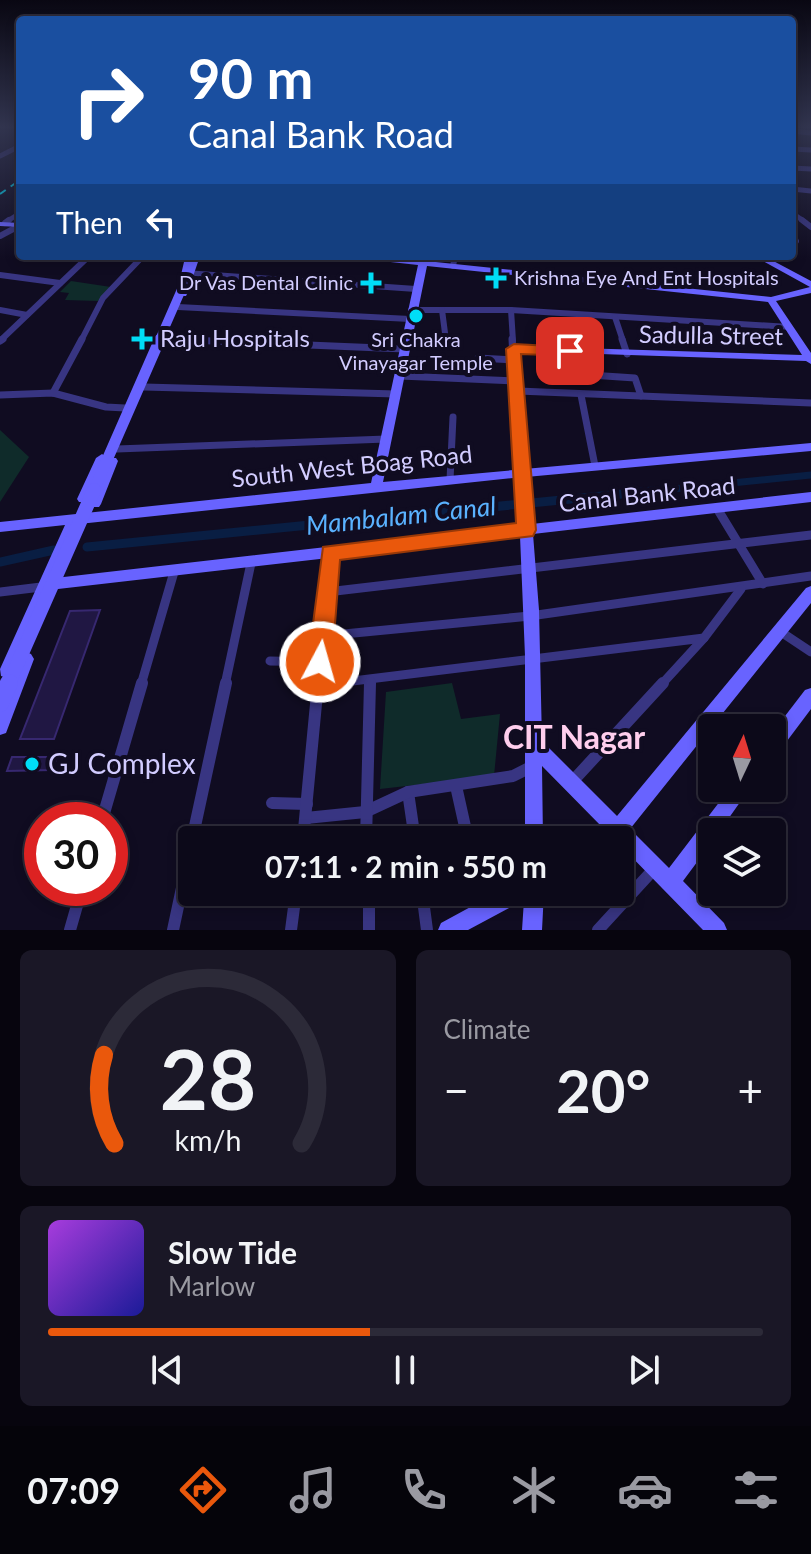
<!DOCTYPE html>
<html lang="en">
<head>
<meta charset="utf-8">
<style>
  :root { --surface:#0c0919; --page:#1a1726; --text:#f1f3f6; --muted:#9a9aa2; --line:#2c2a38; --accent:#ea580c }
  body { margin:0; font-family:Lato,sans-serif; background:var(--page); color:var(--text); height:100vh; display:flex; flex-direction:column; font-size:30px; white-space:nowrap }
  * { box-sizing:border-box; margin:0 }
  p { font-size:26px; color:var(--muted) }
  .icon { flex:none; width:44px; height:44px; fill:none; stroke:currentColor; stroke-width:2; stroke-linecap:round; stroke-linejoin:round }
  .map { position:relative; height:930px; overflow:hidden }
  .sheet { display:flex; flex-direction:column; gap:20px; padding:20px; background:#07050e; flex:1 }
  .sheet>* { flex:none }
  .top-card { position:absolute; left:16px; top:16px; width:780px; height:244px; border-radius:8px; box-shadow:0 4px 12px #0003,0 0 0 2px var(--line); background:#1a4fa0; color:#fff; overflow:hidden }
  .needle { width:52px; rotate:4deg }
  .fabs { position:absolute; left:698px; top:714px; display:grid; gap:16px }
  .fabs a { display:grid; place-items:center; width:88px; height:88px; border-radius:8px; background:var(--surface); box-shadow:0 4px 12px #0003,0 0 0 2px var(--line); font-size:40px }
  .speed { position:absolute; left:24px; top:802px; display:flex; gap:16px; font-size:40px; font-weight:700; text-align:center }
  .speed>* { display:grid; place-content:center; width:104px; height:104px; border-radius:50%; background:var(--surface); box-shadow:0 4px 12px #0003,0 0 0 2px var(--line); line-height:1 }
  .speed .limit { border:12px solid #d22; background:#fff; color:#111 }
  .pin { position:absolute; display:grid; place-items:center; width:68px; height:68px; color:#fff; margin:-34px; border-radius:16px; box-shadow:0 4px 12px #0006 }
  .me { position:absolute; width:88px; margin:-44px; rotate:6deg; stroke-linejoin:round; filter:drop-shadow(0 0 6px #0008) }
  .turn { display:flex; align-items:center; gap:28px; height:168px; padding:0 40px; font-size:36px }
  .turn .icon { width:104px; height:104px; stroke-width:2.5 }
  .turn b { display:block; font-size:56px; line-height:68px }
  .then { display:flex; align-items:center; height:76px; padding:0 40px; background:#0003; gap:16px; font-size:30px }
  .big { font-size:60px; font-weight:700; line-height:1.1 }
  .sheet .tile { flex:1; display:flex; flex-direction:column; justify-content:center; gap:12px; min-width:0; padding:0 28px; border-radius:12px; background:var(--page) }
  .sheet .dial { align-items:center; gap:0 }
  .dial svg { height:208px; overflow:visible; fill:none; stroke:var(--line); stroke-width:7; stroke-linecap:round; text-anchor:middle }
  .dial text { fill:var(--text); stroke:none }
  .song { display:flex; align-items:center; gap:24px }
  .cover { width:96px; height:96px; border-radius:12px; background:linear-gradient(135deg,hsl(280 70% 55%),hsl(240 70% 35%)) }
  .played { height:8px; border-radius:4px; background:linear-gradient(90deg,var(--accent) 45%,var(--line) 45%) }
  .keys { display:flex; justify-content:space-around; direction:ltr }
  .heat { display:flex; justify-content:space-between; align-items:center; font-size:44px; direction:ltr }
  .sheet .tiles { flex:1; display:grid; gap:20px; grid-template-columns:1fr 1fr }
  .tile:last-child { grid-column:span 2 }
  .trip { position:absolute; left:178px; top:826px; width:456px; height:80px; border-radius:8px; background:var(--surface); box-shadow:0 4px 12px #0003,0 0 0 2px var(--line); font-weight:700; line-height:80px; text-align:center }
  .menu { display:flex; height:128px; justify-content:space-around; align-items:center; background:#05040a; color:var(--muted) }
  .menu .icon { width:56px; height:56px }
  .menu .on { color:var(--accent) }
  .menu b { font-size:36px; color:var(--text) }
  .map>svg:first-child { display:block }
</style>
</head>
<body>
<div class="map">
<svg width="811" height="930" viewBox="0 0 811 930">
  <rect width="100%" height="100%" fill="#100c21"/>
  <g fill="#0f2b2a">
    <polygon points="71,281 111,287 98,301 65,300 69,293 60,292"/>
    <polygon points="0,430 29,457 0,502"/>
    <polygon points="452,683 461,719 500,714 494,776 380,789 386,692"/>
  </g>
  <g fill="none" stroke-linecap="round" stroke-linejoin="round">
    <polyline stroke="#091e43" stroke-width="7" points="643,492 811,475"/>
    <g stroke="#091e43" stroke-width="9">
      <polyline points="87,547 663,490"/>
      <polyline points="0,562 54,550"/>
    </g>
  </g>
  <g fill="#201743" stroke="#372870" stroke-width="2">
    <polygon points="100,610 54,739 20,739 70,611"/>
    <polygon points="12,757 57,757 52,770 7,771"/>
  </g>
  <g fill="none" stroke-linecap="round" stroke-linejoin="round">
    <g stroke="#383582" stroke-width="5">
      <polyline points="792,131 811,133"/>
      <polyline points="792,149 811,150"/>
      <polyline points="0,156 20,146"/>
      <polyline points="792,168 811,169"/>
      <polyline points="792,189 811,191"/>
      <polyline points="795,215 805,222"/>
      <polyline points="6,222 20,213"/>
    </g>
    <g stroke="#383582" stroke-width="6">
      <polyline points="802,220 811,227"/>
      <polyline points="5,223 9,220"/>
      <polyline points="0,236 15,228"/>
      <polyline points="792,242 796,241"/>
      <polyline points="698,256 702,256"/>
      <polyline points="453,266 455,256"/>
      <polyline points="185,273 416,289"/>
      <polyline points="0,275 60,283"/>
      <polyline points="178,307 410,319"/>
      <polyline points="0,310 27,315"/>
      <polyline points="411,310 511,310 789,327"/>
      <polyline points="442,310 445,333"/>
      <polyline points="511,310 513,341"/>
      <polyline points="615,317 623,341"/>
      <polyline points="163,339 201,341"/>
      <polyline points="0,341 89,256"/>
      <polyline points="81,341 103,298 143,256"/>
    </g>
    <g stroke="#383582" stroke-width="7">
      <polyline points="163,339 405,349"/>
      <polyline points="512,339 519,473"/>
      <polyline points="622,339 627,354"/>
      <polyline points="0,341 3,339"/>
      <polyline points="478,358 514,360"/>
      <polyline points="590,375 635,378 641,396"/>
      <polyline points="400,376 516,381"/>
      <polyline points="144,387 396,394"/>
      <polyline points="518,391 811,403"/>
      <polyline points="53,393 82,339"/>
      <polyline points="0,395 53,393 106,407 125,408"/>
      <polyline points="581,395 595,466"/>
      <polyline points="117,449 386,439"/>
      <polyline points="450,480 453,417"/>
    </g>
    <g stroke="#383582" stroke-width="9">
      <polyline points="718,510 763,584"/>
      <polyline points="0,592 41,587"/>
      <polyline points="327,592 811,535"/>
      <polyline points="778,630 811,652"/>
      <polyline points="323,636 530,616 811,576"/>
      <polyline points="270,661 320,662"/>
      <polyline points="141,685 174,572"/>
      <polyline points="225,685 251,563"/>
      <polyline points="318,685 331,553"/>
      <polyline points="320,685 704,638"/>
      <polyline points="370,685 370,680"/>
      <polyline points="661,685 704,638 741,589"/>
    </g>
    <g stroke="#383582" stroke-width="12">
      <polyline points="318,685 337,683"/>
      <polyline points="571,783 663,683"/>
      <polyline points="456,786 468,840"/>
      <polyline points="408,792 415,840"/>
      <polyline points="272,803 307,804"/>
      <polyline points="306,818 365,812 408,792 513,776 533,766"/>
      <polyline points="102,820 142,683"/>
      <polyline points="235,837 302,840"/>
      <polyline points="192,840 226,683"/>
      <polyline points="303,840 318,683"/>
      <polyline points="366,840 370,683"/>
      <polyline points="205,892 296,896"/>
      <polyline points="369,892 369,930"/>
      <polyline points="422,892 427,930"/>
      <polyline points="479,892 483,911"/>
      <polyline points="70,930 82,888"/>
      <polyline points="173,930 192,841"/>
      <polyline points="291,930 296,892"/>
      <polyline points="598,930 654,869"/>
    </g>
    <g fill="#6863ff" fill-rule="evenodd">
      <polygon points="0,222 20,223 20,227 0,226"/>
      <polygon points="192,256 200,256 187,294 186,296 180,296 179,294"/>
      <path d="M350 256H378L771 297 810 287 754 256H764L811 281V293L776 301 811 353V364L806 361 510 351V347L514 346 802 355 768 302 427 266 383 482 811 443V451L526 477 532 524 811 492V502L533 534 539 610 542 741 617 816 806 588 811 586V603L630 829 669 868 730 788H750L719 832H712V842L683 881 724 923 727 930H703L620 845V840H593L595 833 603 828 542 766 543 840H525V656L520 536 58 589 52 585 23 653 26 652 31 654 34 659 6 733 0 735V706L11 677 7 678 1 676 0 669 65 525 0 532V522L371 483 418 265 354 258ZM513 478 519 525 55 578 79 524Z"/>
      <polygon points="102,454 108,458 116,458 118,461 101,504 99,507 91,507 89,504 102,472 87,502 79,502 77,499 96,458"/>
      <polygon points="811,688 811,709 778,753 772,756 772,733 805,690"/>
      <polygon points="498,892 544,892 542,930 522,930 524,900 468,930 438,930 441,923"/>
    </g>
    <polyline stroke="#00ddf7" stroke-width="2" stroke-dasharray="7 6" stroke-linecap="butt" points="0,194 20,180"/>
    <polyline stroke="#6863ff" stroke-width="9" points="159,341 183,286 190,256"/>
    <polyline stroke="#6863ff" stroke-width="11" points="93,492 160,339"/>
    <polyline stroke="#6863ff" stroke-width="14" points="8,685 94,490"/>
    <polyline stroke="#6863ff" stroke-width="18" points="0,703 9,683"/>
  </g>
  <linearGradient id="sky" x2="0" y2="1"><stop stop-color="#090712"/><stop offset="0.49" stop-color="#31344e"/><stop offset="1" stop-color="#31344e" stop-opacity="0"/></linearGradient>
  <rect width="811" height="259" fill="url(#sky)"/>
  <polygon fill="#ea580c" stroke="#983908" stroke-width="2" points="514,344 570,347 578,351 570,356 521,354 536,530 533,536 340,560 332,662 328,670 320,673 312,670 308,662 323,547 516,523 506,349"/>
  <g fill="#00ddf7" stroke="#100c21" stroke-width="3">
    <path d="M492 266h8v8h8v8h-8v8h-8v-8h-8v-8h8z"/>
    <path d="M367 271h8v8h8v8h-8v8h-8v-8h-8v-8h8z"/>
    <circle cx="416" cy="316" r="8"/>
    <path d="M138 327h8v8h8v8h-8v8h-8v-8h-8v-8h8z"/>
    <circle cx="32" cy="764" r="8"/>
  </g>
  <g text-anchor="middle" stroke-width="8" stroke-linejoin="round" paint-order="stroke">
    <g font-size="20" fill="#d2ccff" stroke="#100c21" text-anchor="start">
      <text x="514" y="285">Krishna Eye And Ent Hospitals</text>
      <text x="353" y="290" text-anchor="end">Dr Vas Dental Clinic</text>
      <text x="416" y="347" text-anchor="middle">Sri Chakra<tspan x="416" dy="23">Vinayagar Temple</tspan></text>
    </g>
    <g font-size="24" fill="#d2ccff" stroke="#100c21">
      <text transform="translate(711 336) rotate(1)" y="8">Sadulla Street</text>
      <text transform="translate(352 467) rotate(-6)" y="8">South West Boag Road</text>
      <text transform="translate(647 495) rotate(-6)" y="8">Canal Bank Road</text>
    </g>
    <g font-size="24" fill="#d2ccff" stroke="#100c21" text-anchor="start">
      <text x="160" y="347">Raju Hospitals</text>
    </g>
    <g font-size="26" font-style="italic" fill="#5ab2ff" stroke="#100c21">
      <text transform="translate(401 516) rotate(-6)" y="9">Mambalam Canal</text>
    </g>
    <g font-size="28" fill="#d2ccff" stroke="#100c21" text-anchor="start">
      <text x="48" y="774">GJ Complex</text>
    </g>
    <g font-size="32" font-weight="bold" fill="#ffceed" stroke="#100c21">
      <text x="574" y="749">CIT Nagar</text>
    </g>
  </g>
</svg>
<div class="fabs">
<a><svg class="needle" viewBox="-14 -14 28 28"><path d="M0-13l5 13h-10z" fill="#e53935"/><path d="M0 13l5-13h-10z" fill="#9a9aa2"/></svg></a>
<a><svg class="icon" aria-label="layers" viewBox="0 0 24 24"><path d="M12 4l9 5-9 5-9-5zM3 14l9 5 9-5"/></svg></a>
</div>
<div class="speed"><div class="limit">30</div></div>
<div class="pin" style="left:570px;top:351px;background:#d93025"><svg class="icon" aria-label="arrive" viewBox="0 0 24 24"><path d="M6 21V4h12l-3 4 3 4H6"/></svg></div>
<svg class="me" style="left:320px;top:662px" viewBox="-20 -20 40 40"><circle r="17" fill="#ea580c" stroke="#fff" stroke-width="3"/><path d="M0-11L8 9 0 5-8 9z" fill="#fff"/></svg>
<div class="trip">07:11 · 2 min · 550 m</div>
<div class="top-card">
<div class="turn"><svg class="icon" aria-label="right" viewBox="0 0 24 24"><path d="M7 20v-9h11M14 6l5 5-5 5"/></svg><div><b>90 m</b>Canal Bank Road</div></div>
<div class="then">Then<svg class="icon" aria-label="left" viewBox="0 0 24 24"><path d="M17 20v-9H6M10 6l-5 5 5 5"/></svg></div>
</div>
</div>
<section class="sheet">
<div class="tiles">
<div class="tile dial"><svg viewBox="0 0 100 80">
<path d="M14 69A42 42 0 1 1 86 69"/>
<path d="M14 69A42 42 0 0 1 10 35" stroke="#ea580c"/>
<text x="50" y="56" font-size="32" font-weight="700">28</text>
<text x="50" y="72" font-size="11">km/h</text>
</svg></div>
<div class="tile"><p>Climate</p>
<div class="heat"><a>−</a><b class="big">20°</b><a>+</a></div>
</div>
<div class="tile">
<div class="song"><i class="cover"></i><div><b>Slow Tide</b><p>Marlow</p></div></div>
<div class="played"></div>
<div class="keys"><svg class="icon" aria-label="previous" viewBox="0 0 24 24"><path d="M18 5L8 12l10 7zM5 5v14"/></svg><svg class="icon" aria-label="pause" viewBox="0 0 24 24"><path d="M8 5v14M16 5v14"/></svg><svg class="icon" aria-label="next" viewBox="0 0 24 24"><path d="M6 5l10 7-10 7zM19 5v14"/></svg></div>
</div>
</div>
</section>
<nav class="menu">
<b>07:09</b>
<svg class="icon on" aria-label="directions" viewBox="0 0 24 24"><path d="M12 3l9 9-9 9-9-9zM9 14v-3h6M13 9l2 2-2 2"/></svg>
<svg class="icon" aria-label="music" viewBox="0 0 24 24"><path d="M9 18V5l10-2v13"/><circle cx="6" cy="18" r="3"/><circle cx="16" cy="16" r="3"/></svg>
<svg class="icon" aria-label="phone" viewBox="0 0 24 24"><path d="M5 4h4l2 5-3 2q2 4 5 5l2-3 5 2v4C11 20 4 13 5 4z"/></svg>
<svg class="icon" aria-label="climate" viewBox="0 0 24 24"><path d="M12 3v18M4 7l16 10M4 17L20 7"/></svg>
<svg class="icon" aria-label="car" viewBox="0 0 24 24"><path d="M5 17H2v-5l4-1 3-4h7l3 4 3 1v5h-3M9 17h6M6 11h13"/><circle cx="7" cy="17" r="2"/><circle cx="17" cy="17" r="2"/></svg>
<svg class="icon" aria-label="filters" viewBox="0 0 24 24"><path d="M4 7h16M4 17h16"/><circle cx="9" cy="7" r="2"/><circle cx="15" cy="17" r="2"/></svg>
</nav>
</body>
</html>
